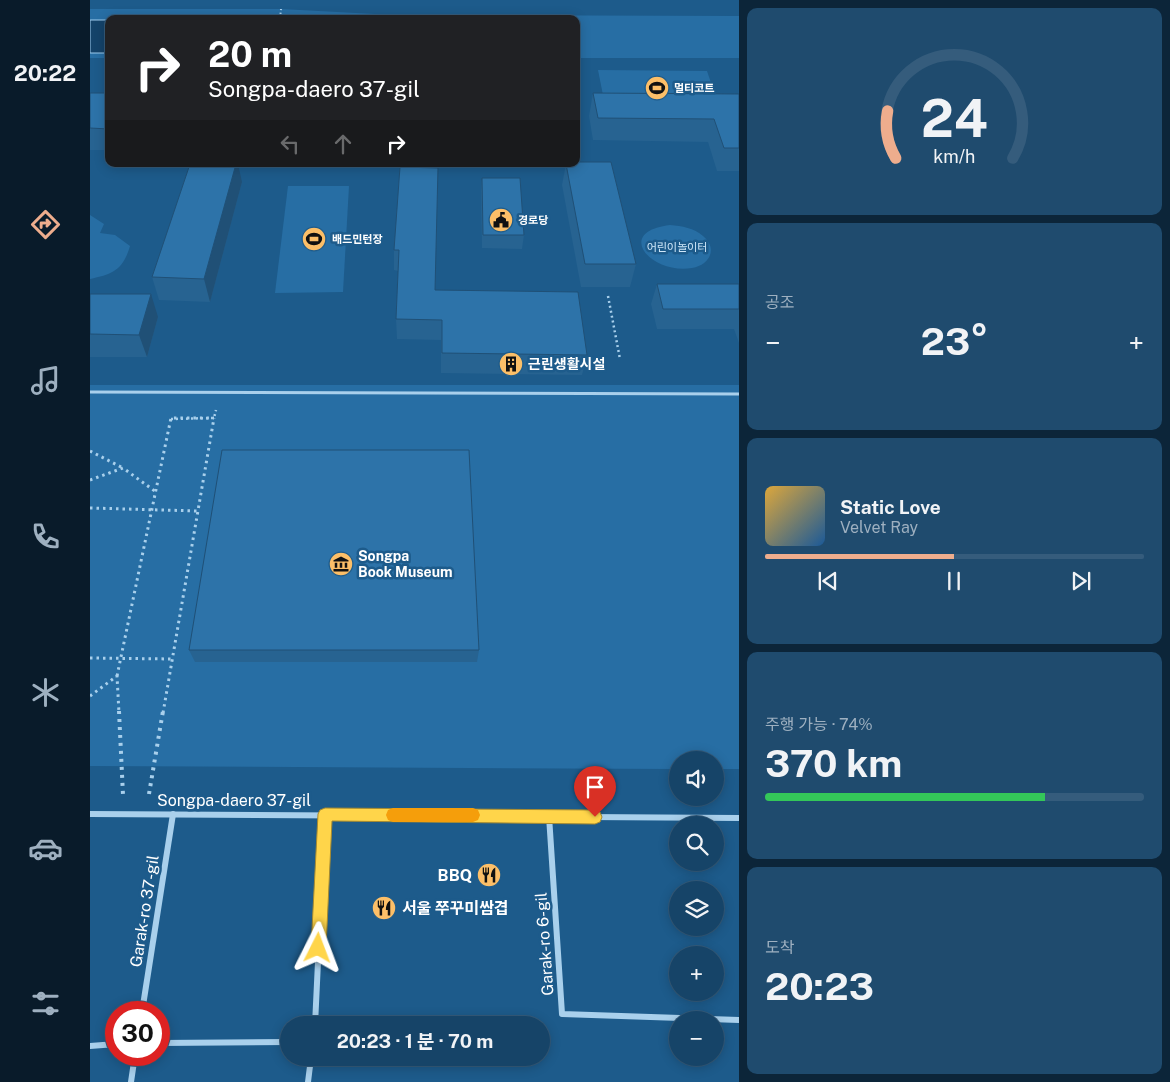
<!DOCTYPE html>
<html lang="ko">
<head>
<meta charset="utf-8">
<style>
  :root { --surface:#164468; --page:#1f4b6e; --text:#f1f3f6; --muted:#9eb0c0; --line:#355c7c; --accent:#eead8d }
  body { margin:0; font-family:"Public Sans","Noto Sans KR",sans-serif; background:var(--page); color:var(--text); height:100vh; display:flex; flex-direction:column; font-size:19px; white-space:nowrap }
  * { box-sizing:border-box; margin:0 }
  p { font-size:16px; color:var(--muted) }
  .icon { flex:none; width:28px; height:28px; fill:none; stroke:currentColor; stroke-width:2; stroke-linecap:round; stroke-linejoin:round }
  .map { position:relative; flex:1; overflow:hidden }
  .drawer { display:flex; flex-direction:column; gap:8px; padding:8px; background:#0c2539; width:431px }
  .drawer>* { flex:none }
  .guide { position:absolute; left:15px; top:15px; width:475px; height:152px; border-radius:10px; box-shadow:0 2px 12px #0003,0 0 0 1px var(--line); background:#202124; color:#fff; overflow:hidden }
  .buttons { position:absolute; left:579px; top:751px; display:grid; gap:10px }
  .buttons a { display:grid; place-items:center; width:55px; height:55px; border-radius:50%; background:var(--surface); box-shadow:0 2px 12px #0003,0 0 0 1px var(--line); font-size:25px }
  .speed { position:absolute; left:15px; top:1001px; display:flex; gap:10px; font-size:25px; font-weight:700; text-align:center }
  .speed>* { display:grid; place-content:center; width:65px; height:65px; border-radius:50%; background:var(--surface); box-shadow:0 2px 12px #0003,0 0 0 1px var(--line); line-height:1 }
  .speed .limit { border:8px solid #d22; background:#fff; color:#111 }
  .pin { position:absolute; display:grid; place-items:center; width:42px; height:42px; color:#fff; margin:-51px -21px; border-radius:50% 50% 50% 0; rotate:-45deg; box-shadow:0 0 5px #0007 }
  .pin .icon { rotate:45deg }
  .me { position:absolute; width:55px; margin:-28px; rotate:3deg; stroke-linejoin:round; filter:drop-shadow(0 0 4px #0008) }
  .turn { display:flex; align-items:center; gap:18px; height:105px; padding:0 20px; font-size:22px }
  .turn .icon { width:65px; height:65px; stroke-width:2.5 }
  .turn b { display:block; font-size:35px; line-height:42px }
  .lanes { display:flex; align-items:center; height:48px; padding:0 20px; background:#0003; justify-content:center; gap:25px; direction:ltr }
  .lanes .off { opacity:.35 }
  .big { font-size:38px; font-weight:700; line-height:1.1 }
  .drawer .widget { flex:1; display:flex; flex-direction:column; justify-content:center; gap:8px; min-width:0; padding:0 18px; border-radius:10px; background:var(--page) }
  .drawer .dial { align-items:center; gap:0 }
  .dial svg { height:130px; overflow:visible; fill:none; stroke:var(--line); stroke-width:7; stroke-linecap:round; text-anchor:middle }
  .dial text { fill:var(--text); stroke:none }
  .song { display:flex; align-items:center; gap:15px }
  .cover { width:60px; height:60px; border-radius:8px; background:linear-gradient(135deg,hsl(40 70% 55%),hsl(210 70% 35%)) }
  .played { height:5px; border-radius:2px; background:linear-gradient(90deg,var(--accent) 50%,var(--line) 50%) }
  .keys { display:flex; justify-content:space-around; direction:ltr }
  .heat { display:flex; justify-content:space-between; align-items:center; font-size:28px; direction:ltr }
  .charge { height:8px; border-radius:4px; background:linear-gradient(90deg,#34c759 74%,var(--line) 0) }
  .trip { position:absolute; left:190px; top:1016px; width:270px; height:50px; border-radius:25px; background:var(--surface); box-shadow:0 2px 12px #0003,0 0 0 1px var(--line); font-weight:700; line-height:50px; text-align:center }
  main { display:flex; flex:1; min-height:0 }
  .tab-bar { display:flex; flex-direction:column; width:90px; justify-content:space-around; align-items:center; background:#091b2a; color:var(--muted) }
  .tab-bar .icon { width:35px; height:35px }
  .tab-bar .on { color:var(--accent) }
  .tab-bar b { font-size:22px; color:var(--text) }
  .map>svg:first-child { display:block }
</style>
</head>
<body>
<main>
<nav class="tab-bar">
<b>20:22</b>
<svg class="icon on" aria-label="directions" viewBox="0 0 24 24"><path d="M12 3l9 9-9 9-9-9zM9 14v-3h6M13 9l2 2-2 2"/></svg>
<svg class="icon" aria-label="music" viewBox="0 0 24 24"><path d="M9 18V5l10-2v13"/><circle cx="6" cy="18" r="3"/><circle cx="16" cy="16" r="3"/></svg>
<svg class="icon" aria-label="phone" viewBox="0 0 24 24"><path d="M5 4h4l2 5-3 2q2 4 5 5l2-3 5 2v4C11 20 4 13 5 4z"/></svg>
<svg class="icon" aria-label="climate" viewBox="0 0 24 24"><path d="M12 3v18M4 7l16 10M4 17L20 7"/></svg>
<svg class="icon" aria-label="car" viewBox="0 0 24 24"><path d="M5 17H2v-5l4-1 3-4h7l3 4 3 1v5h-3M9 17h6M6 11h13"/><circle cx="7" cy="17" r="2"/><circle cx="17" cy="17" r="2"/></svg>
<svg class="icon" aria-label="filters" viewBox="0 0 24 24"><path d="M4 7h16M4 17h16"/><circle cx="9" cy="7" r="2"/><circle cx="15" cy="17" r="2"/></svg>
</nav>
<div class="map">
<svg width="649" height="1082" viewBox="0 0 649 1082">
  <rect width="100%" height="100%" fill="#1d5b8b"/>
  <g fill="#276ea4">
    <polygon points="0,9 191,9 304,15 649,16 649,58 486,58 486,19 19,19 19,58 0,58"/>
    <polygon points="508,70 617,71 629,106 515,105"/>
    <polygon points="198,186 259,186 253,292 185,293"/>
    <path d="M0 215 14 224 10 233 25 235 40 246C33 270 23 274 0 279Z"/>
    <path d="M580 225C592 226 604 228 613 236 628 248 620 265 602 268 562 275 523 232 580 225Z"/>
    <polygon points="0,385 649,385 649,769 625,769 625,760 588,760 587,769 0,766"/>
  </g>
  <rect fill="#14436a" stroke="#9dccee" x="0" y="20" width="19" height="33"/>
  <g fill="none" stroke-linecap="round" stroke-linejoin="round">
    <g stroke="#a9d0ec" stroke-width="2" stroke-dasharray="2 2.5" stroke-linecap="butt">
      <polyline points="104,19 105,15"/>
      <polyline points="190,19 191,9"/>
    </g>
    <g stroke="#a9d0ec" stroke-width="2.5" stroke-dasharray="2 3" stroke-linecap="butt">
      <polyline points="518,296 530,359"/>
      <polyline points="81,419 124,418 126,410"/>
    </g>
    <g stroke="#a9d0ec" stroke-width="3" stroke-dasharray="2.5 4" stroke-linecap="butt">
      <polyline points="0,451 33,468"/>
      <polyline points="0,480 33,468 66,492"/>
      <polyline points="0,508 107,511"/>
      <polyline points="0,658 82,659"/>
      <polyline points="27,676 81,418 124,418"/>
      <polyline points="0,696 27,676 29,713"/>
      <polyline points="73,713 124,418"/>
    </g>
    <g stroke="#a9d0ec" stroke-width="4" stroke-dasharray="3 5" stroke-linecap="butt">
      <polyline points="29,711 33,795"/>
      <polyline points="59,794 73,711"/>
    </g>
    <polyline stroke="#a9d0ec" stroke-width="3" points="0,392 649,394"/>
    <g stroke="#a9d0ec" stroke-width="6">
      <polyline points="0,814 649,818"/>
      <polyline points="459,816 472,1014 649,1020"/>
      <polyline points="52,1012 83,814"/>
      <polyline points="225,1025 235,815"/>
      <polyline points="69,1043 199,1042"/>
      <polyline points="0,1046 26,1044"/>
      <polyline points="41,1082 45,1055"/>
      <polyline points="218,1082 221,1058"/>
    </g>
  </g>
  <g fill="#276391">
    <rect x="0" y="93" width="19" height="57"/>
    <polygon points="503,93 649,94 649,171 627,171 618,142 503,140 499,116"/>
    <polygon points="476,164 486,164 546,264 540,287 491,287 472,185"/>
    <polygon points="310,167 345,290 497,355 492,375 351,373 351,340 307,339 306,319 308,271 304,270 304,250"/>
    <polygon points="392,178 434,235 432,249 392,248 391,191"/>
    <polygon points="152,182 120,302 69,300 62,277"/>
    <polygon points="567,284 649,284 649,343 644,329 567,329 561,304"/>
    <polygon points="0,294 68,317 57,357 0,357"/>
    <polygon points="99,650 389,650 387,662 105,662"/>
  </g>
  <g fill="#205076">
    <polygon points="146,164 148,164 152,182 120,302 114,279"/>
    <polygon points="61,294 68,317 57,357 49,335"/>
  </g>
  <g fill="#2d73a9" stroke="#205076">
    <polygon points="0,93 19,93 19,129 0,128"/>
    <polygon points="503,93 649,94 649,148 634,148 624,119 508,118"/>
    <polygon points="486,162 521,162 546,264 495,264 476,164 486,164"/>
    <polygon points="100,164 146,164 114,279 62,277"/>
    <polygon points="310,167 348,168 345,290 488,292 497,355 352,353 352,320 306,319 309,250 304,250"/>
    <polygon points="392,178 430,178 434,235 393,235"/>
    <polygon points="567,284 649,284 649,309 573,309"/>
    <polygon points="0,294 61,294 49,335 0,334"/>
    <polygon points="132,450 379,450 389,650 99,650"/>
  </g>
  <polygon fill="#ffd54a" stroke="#a68a30" points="235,808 505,810 510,812 512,817 510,822 505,824 242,821 236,948 234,954 228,956 223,954 221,948 228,814 230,810"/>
  <polygon fill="#f59e0b" points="303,808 383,808 388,810 390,815 388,820 383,822 303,822 298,820 296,815 298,810"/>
  <defs>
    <g id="stadium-disc" transform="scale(1.25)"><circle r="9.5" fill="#fcbf68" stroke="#1d5b8b"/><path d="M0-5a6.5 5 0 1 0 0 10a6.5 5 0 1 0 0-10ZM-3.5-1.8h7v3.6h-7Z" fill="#111"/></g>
    <g id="civic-disc" transform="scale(1.25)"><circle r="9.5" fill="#fcbf68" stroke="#1d5b8b"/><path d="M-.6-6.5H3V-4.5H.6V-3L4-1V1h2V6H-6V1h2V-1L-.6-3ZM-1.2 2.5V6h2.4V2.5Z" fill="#111"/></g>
    <g id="building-disc" transform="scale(1.25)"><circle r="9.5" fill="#fcbf68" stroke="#1d5b8b"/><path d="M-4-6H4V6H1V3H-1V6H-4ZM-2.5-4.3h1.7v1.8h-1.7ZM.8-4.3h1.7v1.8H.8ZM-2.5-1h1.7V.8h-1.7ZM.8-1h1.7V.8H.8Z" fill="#111"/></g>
    <g id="museum-disc" transform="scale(1.25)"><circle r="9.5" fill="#fcbf68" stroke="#1d5b8b"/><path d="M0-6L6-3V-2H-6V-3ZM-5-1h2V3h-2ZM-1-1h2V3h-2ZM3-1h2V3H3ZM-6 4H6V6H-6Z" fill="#111"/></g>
    <g id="restaurant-disc" transform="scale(1.25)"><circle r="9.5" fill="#fcbf68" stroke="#1d5b8b"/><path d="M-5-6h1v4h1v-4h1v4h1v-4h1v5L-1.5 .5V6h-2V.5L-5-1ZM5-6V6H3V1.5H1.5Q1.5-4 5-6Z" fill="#111"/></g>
  </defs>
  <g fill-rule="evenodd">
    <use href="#stadium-disc" x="567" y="88"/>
    <use href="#civic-disc" x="411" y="220"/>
    <use href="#stadium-disc" x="224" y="239"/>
    <use href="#building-disc" x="421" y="364"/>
    <use href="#museum-disc" x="251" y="564"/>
    <use href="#restaurant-disc" x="399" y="875"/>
    <use href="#restaurant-disc" x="294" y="908"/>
  </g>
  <g text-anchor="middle" stroke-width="5" stroke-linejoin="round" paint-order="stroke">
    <g font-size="11" font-weight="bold" fill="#fff" stroke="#1d5b8b" text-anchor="start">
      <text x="584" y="92">멀티코트</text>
      <text x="428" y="224">경로당</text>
      <text x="242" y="243">배드민턴장</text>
    </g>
    <g font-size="11" fill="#cfe7f9" stroke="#1d5b8b">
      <text x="587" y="251">어린이놀이터</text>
    </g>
    <g font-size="14" font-weight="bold" fill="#fff" stroke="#1d5b8b" text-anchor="start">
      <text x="438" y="369">근린생활시설</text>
      <text x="268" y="561">Songpa<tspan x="268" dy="16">Book Museum</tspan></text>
    </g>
    <g font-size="16" fill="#fff" stroke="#1d5b8b">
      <text x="144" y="806">Songpa-daero 37-gil</text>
      <text transform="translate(54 911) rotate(-81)" y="6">Garak-ro 37-gil</text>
      <text transform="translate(454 944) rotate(-94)" y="6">Garak-ro 6-gil</text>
    </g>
    <g font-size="16" font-weight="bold" fill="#fff" stroke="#1d5b8b" text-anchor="end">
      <text x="382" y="881">BBQ</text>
      <text x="312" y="914" text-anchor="start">서울 쭈꾸미쌈겹</text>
    </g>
  </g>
</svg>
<div class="buttons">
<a><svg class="icon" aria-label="sound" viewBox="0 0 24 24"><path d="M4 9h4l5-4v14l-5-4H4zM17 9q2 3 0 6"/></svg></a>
<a><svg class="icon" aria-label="search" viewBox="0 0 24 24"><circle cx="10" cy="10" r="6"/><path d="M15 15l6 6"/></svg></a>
<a><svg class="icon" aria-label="layers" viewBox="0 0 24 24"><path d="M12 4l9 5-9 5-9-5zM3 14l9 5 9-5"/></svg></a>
<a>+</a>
<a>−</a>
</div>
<div class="speed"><div class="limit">30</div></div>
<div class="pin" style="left:505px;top:817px;background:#d93025"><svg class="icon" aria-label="arrive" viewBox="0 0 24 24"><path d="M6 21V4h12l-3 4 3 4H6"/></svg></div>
<svg class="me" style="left:228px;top:948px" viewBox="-20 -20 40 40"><path d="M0-17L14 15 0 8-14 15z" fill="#ffd54a" stroke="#fff" stroke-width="4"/></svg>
<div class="trip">20:23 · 1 분 · 70 m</div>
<div class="guide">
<div class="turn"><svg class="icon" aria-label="right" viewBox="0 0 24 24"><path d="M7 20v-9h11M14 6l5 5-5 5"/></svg><div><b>20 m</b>Songpa-daero 37-gil</div></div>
<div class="lanes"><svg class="icon off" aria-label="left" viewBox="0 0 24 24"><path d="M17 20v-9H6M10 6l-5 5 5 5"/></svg><svg class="icon off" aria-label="ahead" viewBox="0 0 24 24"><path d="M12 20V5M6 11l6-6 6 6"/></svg><svg class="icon" aria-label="right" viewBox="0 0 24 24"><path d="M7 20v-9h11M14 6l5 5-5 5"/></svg></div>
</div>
</div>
<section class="drawer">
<div class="widget dial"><svg viewBox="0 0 100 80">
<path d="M14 69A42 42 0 1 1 86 69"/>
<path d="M14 69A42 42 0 0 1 9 40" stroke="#eead8d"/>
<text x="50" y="56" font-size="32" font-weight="700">24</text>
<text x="50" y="72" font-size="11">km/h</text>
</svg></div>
<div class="widget"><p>공조</p>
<div class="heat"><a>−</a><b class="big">23°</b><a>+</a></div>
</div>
<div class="widget">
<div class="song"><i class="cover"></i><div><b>Static Love</b><p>Velvet Ray</p></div></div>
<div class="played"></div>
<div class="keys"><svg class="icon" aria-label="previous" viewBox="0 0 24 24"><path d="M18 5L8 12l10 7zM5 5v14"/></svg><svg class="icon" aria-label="pause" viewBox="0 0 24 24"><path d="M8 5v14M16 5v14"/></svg><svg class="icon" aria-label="next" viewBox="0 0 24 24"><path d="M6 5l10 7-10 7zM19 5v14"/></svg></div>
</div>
<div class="widget"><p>주행 가능 · 74%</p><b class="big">370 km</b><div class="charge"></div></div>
<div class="widget"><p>도착</p><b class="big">20:23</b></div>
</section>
</main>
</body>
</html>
